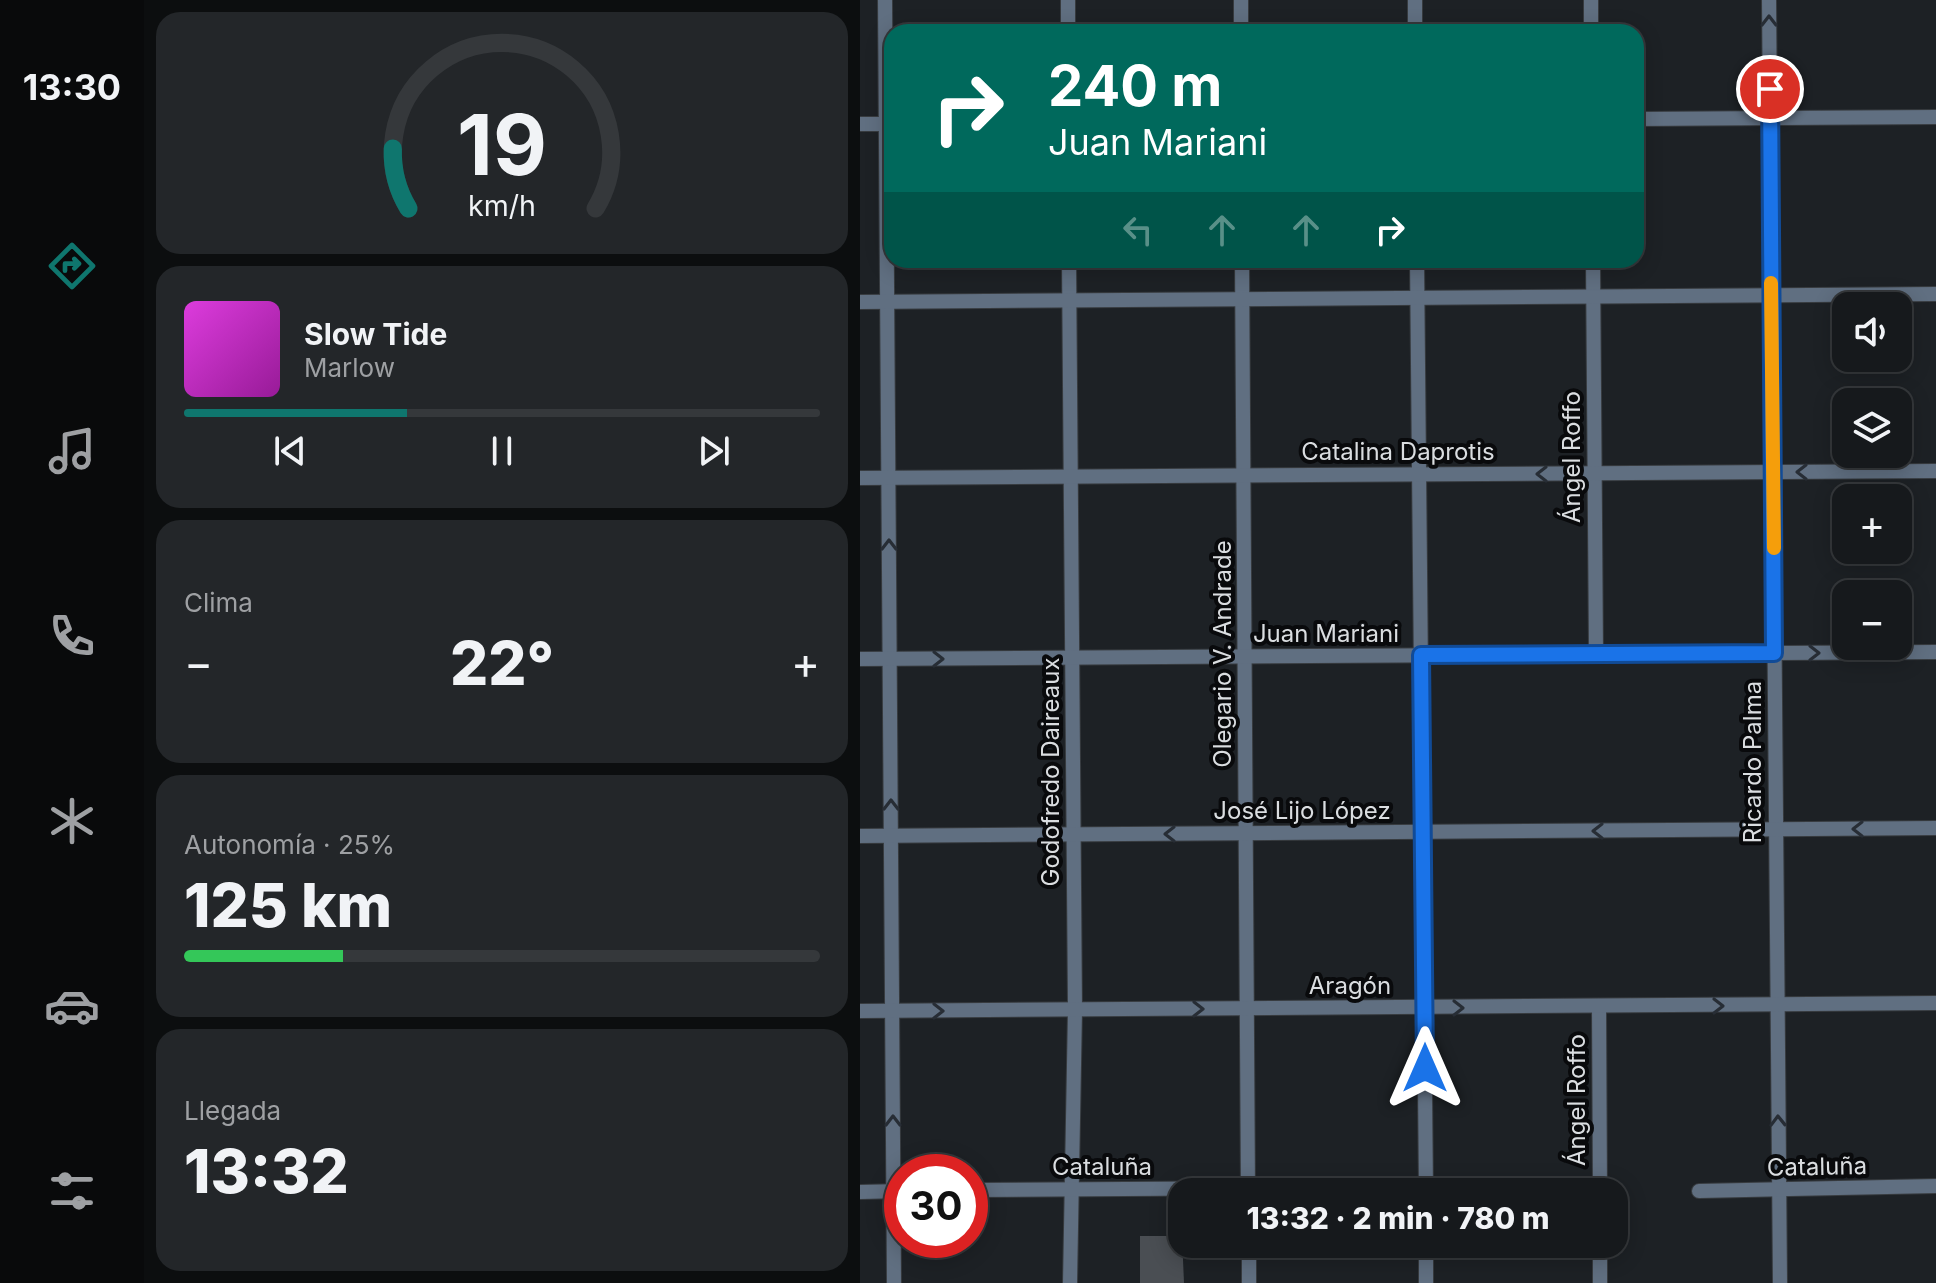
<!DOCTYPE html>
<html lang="es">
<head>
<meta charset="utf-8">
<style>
  :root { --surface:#16191c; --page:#232629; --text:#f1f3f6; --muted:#9ea0a3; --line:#35383b; --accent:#0f766e }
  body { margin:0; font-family:Inter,sans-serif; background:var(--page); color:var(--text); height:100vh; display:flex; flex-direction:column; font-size:30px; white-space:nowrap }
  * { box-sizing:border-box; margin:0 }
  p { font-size:26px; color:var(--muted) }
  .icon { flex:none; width:44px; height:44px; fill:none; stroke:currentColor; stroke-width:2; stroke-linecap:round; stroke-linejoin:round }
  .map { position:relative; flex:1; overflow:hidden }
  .details { display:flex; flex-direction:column; gap:12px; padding:12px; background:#0c0e0f; width:716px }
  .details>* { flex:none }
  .top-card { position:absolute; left:24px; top:24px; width:760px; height:244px; border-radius:24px; box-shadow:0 4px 20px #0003,0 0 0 2px var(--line); background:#00695c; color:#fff; overflow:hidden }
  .controls { position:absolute; left:972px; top:292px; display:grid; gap:16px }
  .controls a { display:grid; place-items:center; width:80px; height:80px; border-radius:16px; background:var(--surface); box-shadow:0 4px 20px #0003,0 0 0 2px var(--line); font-size:40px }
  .speed { position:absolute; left:24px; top:1154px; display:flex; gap:16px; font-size:40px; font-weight:700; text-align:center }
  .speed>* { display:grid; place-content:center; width:104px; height:104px; border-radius:50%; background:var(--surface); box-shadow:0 4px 20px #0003,0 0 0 2px var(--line); line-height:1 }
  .speed .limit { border:12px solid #d22; background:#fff; color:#111 }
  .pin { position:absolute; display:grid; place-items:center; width:68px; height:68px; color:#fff; margin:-34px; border:4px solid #fff; border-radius:50%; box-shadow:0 2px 8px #0007 }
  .me { position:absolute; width:88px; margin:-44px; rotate:0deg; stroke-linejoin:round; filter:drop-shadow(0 0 6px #0008) }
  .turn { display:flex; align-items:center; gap:28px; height:168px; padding:0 32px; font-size:36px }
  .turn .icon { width:104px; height:104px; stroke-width:2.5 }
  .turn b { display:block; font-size:56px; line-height:68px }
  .lanes { display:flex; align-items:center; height:76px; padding:0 32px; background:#0003; justify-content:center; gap:40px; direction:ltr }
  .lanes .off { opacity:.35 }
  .big { font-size:60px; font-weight:800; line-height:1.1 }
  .details .tile { flex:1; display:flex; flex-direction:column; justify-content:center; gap:12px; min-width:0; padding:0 28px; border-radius:24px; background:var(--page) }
  .details .dial { align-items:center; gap:0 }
  .dial svg { height:208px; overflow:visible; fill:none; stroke:var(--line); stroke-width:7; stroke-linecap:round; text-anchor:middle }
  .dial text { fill:var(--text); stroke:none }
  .song { display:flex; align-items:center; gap:24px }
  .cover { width:96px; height:96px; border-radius:12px; background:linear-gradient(135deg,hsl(300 70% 55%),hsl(300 70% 35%)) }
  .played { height:8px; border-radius:4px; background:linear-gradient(90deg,var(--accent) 35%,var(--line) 35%) }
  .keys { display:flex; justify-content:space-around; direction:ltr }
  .heat { display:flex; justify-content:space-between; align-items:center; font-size:44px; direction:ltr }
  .charge { height:12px; border-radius:6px; background:linear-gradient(90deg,#34c759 25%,var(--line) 0) }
  .trip { position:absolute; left:308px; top:1178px; width:460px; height:80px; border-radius:24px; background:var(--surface); box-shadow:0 4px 20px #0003,0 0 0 2px var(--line); font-weight:800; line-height:80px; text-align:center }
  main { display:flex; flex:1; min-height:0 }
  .dock { display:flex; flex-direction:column; width:144px; justify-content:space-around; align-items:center; background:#090a0b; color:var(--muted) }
  .dock .icon { width:56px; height:56px }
  .dock .selected { color:var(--accent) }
  .dock b { font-size:36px; color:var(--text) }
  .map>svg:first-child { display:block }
</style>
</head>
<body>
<main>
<nav class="dock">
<b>13:30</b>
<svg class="icon selected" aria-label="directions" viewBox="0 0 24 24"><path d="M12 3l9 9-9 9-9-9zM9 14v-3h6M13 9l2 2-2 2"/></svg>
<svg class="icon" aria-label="music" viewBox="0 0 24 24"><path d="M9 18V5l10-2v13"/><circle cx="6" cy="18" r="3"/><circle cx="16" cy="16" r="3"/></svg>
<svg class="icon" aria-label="phone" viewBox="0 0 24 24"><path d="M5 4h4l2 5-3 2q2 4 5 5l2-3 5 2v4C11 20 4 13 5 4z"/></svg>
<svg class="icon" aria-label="climate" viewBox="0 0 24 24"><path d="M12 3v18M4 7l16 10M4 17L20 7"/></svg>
<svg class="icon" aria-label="car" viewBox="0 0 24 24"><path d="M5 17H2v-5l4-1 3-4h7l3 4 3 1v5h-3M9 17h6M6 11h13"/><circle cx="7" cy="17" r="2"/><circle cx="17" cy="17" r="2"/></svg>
<svg class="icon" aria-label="filters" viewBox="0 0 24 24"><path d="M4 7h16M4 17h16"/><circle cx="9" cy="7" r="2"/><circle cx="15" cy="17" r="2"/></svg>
</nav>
<section class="details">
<div class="tile dial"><svg viewBox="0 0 100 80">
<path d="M14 69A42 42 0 1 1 86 69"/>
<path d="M14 69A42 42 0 0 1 8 46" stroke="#0f766e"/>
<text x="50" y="56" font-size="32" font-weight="700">19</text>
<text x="50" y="72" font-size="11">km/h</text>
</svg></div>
<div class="tile">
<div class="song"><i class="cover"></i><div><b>Slow Tide</b><p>Marlow</p></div></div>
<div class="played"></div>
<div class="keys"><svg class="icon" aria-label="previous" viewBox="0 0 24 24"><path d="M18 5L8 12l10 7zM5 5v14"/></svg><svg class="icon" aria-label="pause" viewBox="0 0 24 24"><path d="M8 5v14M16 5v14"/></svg><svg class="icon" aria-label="next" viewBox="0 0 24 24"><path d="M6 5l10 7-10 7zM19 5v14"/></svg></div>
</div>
<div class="tile"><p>Clima</p>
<div class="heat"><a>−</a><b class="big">22°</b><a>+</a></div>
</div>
<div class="tile"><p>Autonomía · 25%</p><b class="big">125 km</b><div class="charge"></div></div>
<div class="tile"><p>Llegada</p><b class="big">13:32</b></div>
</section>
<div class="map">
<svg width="1076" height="1283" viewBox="0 0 1076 1283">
  <rect width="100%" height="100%" fill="#1d2125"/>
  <polygon fill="#4a4e53" points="280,1236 322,1236 324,1283 280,1283"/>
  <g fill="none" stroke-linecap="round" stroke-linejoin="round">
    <g stroke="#373b3f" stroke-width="16">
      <g id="street">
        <polyline points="25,0 34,1283"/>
        <polyline points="208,0 208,32"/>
        <polyline points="381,0 381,32"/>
        <polyline points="555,0 555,32"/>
        <polyline points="731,0 731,32"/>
        <polyline points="909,0 920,1283"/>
        <polyline points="776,119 1076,117"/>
        <polyline points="0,124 32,124"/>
        <polyline points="209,260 215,1010 210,1283"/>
        <polyline points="382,260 388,1192"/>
        <polyline points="557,260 566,1192"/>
        <polyline points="733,260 736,653"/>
        <polyline points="0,302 1076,294"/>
        <polyline points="0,478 1076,471"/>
        <polyline points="0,659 1076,652"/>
        <polyline points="0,836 1076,828"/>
        <polyline points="739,1007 740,1192"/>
        <polyline points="0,1011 1076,1003"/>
        <polyline points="110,1190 566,1187"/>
        <polyline points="839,1191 1076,1186"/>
        <polyline points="0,1192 42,1191"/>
        <polyline points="389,1244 389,1283"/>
        <polyline points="566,1244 566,1283"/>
        <polyline points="740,1244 740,1283"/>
      </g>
    </g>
    <use href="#street" stroke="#606f81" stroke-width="14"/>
  </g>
  <defs><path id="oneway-chevron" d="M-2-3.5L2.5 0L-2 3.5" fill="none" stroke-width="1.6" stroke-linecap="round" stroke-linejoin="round" transform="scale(2)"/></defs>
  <g stroke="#272d35">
    <use href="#oneway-chevron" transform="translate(909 21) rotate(-90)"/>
    <use href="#oneway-chevron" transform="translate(942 472) rotate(180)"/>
    <use href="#oneway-chevron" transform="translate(682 474) rotate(180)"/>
    <use href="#oneway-chevron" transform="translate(29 545) rotate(-90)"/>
    <use href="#oneway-chevron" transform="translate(954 653)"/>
    <use href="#oneway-chevron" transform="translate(78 659)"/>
    <use href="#oneway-chevron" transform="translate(31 805) rotate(-90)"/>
    <use href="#oneway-chevron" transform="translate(998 829) rotate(180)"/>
    <use href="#oneway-chevron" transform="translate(738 831) rotate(180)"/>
    <use href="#oneway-chevron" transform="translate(310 834) rotate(180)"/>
    <use href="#oneway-chevron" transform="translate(858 1006)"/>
    <use href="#oneway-chevron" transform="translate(598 1008)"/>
    <use href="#oneway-chevron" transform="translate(338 1009)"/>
    <use href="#oneway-chevron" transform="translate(78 1011)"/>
    <use href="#oneway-chevron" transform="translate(33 1121) rotate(-90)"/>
    <use href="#oneway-chevron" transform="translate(918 1121) rotate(-91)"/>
  </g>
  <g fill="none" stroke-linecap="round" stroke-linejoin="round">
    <g stroke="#114b97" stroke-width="20">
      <polyline id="route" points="565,1068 561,655 914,653 910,89"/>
    </g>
    <use href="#route" stroke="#1a73e8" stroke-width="14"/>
    <polyline stroke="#f59e0b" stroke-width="14" points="911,283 914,548"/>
  </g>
  <g text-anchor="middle" stroke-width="8" stroke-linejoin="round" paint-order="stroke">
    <g font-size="24" fill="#dadde0" stroke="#090a0c">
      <text x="538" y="460">Catalina Daprotis</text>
      <text transform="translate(712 457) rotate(-90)" y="8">Ángel Roffo</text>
      <text x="466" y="642">Juan Mariani</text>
      <text transform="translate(363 654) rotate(-90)" y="8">Olegario V. Andrade</text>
      <text transform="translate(893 762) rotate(-90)" y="8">Ricardo Palma</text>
      <text transform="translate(191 772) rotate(-90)" y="8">Godofredo Daireaux</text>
      <text x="442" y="819">José Lijo López</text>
      <text x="490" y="994">Aragón</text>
      <text transform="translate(717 1100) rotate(-90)" y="8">Ángel Roffo</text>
      <text x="242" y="1175">Cataluña</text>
      <text transform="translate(957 1167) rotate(-1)" y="8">Cataluña</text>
    </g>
  </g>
</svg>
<div class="controls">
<a><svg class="icon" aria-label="sound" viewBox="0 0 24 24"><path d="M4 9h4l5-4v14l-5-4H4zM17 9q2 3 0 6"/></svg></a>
<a><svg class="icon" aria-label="layers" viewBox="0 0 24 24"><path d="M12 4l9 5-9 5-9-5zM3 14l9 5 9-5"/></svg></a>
<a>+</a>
<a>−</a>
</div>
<div class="speed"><div class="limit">30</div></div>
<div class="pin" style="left:910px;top:89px;background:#d93025"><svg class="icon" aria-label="arrive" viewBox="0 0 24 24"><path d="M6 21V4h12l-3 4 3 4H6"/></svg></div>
<svg class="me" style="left:565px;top:1068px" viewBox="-20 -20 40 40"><path d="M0-17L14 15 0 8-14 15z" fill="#1a73e8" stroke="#fff" stroke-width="4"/></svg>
<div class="trip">13:32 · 2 min · 780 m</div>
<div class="top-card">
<div class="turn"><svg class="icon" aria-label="right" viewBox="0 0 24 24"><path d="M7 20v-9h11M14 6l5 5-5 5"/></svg><div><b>240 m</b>Juan Mariani</div></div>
<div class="lanes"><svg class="icon off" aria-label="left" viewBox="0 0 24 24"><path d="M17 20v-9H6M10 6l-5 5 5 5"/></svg><svg class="icon off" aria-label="ahead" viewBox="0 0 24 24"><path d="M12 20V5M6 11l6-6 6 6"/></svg><svg class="icon off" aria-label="ahead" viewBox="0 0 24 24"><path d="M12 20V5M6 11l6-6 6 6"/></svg><svg class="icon" aria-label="right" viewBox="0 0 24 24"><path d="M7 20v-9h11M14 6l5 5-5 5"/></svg></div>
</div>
</div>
</main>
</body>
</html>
